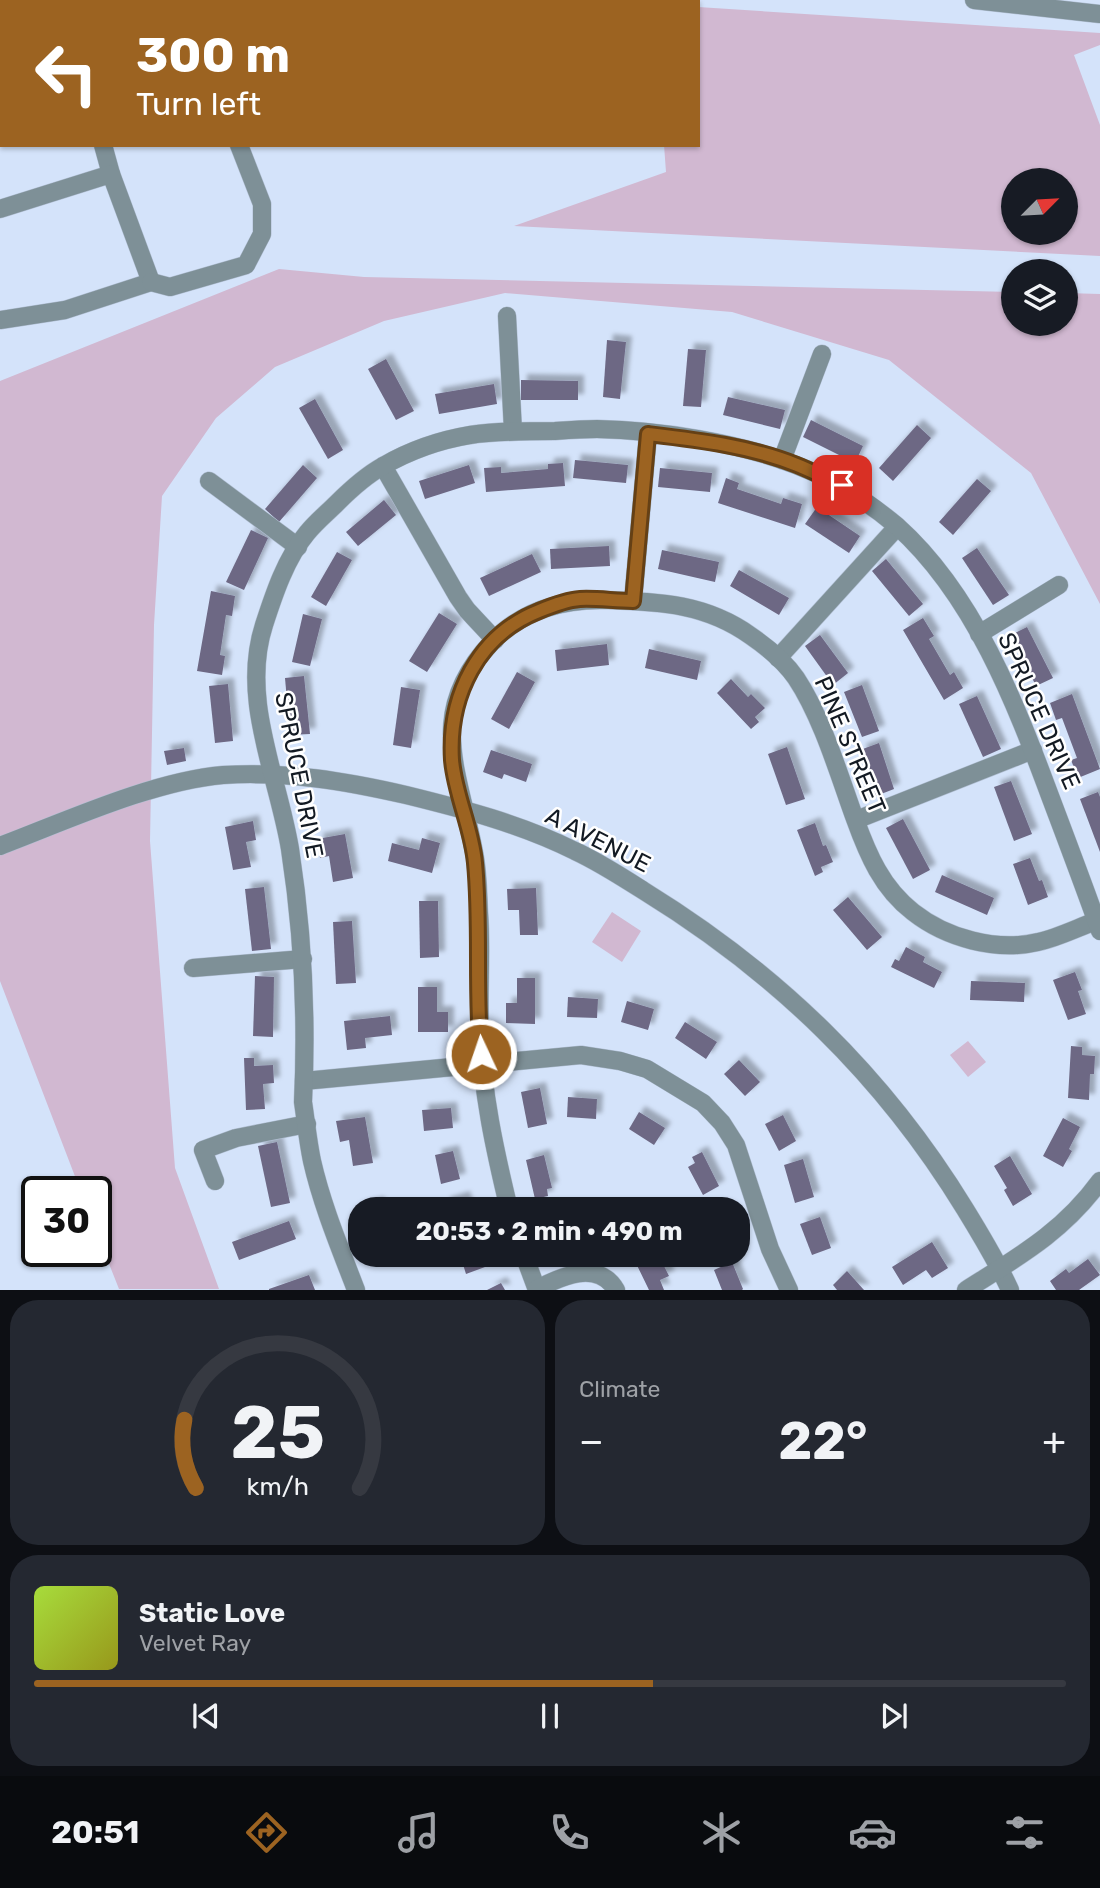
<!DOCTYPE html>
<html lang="en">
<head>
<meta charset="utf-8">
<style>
  :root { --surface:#171b24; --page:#242831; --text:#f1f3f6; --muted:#9ea1a6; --line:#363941; --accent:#9c6321 }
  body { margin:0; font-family:Rubik,sans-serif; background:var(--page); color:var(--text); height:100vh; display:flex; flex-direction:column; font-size:26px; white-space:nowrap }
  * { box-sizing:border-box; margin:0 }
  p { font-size:23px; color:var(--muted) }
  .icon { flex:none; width:38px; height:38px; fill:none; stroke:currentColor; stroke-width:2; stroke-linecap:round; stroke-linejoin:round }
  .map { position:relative; height:1290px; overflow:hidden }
  .side { display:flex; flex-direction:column; gap:10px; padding:10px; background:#0d0f14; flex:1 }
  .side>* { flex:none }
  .hud { position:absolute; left:0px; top:0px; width:700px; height:147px; box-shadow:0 2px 5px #0004; background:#9c6321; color:#fff; overflow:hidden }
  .needle { width:46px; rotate:66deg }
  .controls { position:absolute; left:1001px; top:168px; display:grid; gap:14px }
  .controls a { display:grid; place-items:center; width:77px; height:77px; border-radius:50%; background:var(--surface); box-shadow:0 2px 5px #0004; font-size:35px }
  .speed { position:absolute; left:21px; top:1176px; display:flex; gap:14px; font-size:35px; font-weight:700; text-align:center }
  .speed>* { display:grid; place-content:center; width:91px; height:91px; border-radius:50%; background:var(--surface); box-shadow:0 2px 5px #0004; line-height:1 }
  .speed .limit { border:4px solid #111; border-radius:10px; background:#fff; color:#111 }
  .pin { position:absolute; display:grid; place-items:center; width:60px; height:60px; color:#fff; margin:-30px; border-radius:14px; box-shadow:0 4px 10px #0006 }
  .me { position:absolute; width:77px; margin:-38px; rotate:357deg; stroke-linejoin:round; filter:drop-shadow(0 0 5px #0008) }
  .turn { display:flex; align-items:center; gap:24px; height:147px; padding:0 21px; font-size:32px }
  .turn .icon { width:91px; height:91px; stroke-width:2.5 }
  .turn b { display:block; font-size:49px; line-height:60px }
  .big { font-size:52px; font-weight:700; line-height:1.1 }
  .side .widget { flex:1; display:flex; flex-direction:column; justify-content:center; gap:10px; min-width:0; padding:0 24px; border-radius:28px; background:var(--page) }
  .side .dial { align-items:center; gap:0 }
  .dial svg { height:182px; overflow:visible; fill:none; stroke:var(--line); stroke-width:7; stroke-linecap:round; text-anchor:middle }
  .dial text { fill:var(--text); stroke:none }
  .song { display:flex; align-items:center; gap:21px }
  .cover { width:84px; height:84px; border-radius:10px; background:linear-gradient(135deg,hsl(80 70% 55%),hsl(60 70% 35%)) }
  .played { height:7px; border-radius:4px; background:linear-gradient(90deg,var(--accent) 60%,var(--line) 60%) }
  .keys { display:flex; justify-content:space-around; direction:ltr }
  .heat { display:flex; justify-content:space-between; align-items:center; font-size:38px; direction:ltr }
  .side .tiles { flex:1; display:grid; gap:10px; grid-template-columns:1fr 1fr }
  .widget:last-child { grid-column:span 2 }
  .trip { position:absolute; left:348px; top:1197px; width:402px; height:70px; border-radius:28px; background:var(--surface); box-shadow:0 2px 5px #0004; font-weight:700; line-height:70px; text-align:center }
  .tabs { display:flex; height:112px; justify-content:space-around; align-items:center; background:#090b0e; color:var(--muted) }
  .tabs .icon { width:49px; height:49px }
  .tabs .active { color:var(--accent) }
  .tabs b { font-size:32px; color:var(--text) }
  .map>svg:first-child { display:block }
</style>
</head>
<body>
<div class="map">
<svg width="1100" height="1290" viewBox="0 0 1100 1290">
  <defs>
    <filter id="shadow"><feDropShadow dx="6" dy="-6" stdDeviation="2" flood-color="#0004"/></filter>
  </defs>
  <rect width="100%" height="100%" fill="#d4e3fa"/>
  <g fill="#d1b8d1" fill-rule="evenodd">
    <path d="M698 7 1100 33V45L1074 55 1100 125V256L514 226 666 172 664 145H698ZM1013 180H1066V233H1013Z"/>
    <polygon points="279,269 364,277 1013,292 1013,324 1066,324 1066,293 1100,294 1100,604 1031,473 889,360 732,312 505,293 384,321 275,367 216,418 162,496 154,625 150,841 175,1168 219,1289 119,1289 96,1231 96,1192 81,1192 0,981 0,381"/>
    <polygon points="612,912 641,931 622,962 592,942"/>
    <polygon points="968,1041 986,1062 968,1077 950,1055"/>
  </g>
  <g fill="#6d6884" filter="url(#shadow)">
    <polygon points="607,340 626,342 620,399 603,397"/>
    <polygon points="688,349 706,350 701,407 683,406"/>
    <polygon points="386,359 414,411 396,420 368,369"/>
    <polygon points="521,380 578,381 578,400 521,400"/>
    <polygon points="494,384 497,404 439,414 435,394"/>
    <polygon points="728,397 785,410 780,429 723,415"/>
    <polygon points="315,399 343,450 328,459 299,408"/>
    <polygon points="811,420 863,446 855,463 803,437"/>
    <polygon points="917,425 931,438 893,481 879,468"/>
    <polygon points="575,460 628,465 626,483 573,478"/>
    <polygon points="563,463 565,486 486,492 484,468 501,467 501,473 548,469 548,464"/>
    <polygon points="303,465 317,478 279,522 265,509"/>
    <polygon points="469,465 475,483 425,499 419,481"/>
    <polygon points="660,468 712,473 710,492 658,487"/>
    <polygon points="726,478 739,483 737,489 781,504 783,498 802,504 795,528 718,503"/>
    <polygon points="977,479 991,491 953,535 939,522"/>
    <polygon points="384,500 396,515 358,546 346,532"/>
    <polygon points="817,507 860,536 849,553 805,524"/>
    <polygon points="251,530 268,538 244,590 226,582"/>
    <polygon points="609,546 610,566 551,569 550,549"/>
    <polygon points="977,548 1009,595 993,605 962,558"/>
    <polygon points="662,550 719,562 715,582 658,569"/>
    <polygon points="337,552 352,560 326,606 311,597"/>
    <polygon points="532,554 541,572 489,596 480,578"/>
    <polygon points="886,559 923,604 909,616 872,571"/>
    <polygon points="739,570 789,598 779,615 730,586"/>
    <polygon points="211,591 235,596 232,616 226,615 220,655 225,656 222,675 197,671"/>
    <polygon points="439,613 457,624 427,672 409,661"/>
    <polygon points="303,614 322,619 310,666 292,662"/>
    <polygon points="923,618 934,636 929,639 950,675 954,672 963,688 944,700 903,630"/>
    <polygon points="1027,627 1053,678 1036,686 1011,635"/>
    <polygon points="820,635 848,673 833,685 805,646"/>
    <polygon points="607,644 609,665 557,671 555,650"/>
    <polygon points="649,649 701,661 697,680 645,668"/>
    <polygon points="517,672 535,682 509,729 491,719"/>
    <polygon points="304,676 310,734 290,735 285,678"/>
    <polygon points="731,679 748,697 751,694 765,708 755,717 759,722 751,729 717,693"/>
    <polygon points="228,684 233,741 215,743 209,686"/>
    <polygon points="862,685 879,731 862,737 844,692"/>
    <polygon points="401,687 420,690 411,748 393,745"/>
    <polygon points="1072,694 1100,769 1078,778 1071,760 1077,758 1062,718 1056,720 1050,703"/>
    <polygon points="977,696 1001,749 983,757 959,704"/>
    <polygon points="879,743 894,789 876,796 860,750"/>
    <polygon points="787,747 805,799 786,805 768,754"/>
    <polygon points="184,748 186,761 167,765 164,751"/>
    <polygon points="491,750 532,764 526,782 504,774 502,779 483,772"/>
    <polygon points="1011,781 1032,834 1014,841 994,787"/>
    <polygon points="1098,792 1100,797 1100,852 1080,799"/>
    <polygon points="903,819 930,870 913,879 886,828"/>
    <polygon points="253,821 256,840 246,842 251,867 233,870 225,827"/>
    <polygon points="815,823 823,846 826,845 833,862 821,867 823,872 815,876 797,830"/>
    <polygon points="345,834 353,878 333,882 329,856 320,858 317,839"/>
    <polygon points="422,838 440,843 432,873 388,861 392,843 419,850"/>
    <polygon points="1030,858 1039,881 1042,880 1048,897 1028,905 1013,864"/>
    <polygon points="942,875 994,898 987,915 935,892"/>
    <polygon points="264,887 271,949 252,951 245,889"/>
    <polygon points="536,888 538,935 520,935 519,910 508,910 507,889"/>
    <polygon points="848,897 882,937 867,950 833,910"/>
    <polygon points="419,901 438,901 439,957 420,958"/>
    <polygon points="352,921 356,983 336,984 333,922"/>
    <polygon points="906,947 925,957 923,962 942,972 934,988 891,967 895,959 899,961"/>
    <polygon points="1075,972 1082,990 1078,991 1086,1014 1068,1020 1053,980"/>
    <polygon points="255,976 274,977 273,1037 253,1036"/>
    <polygon points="517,978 535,978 535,1024 506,1023 506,1003 517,1003"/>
    <polygon points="971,981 1025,983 1024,1002 970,1000"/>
    <polygon points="418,987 437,987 437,1012 448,1012 448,1032 418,1032"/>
    <polygon points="568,997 598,999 597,1018 567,1017"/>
    <polygon points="627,1001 654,1009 648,1030 621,1022"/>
    <polygon points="390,1016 392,1035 365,1038 366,1048 347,1050 344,1021"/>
    <polygon points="685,1022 717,1042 706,1059 675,1038"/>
    <polygon points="1071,1046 1082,1047 1082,1055 1095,1056 1094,1074 1090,1074 1089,1100 1068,1098"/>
    <polygon points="244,1058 254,1058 254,1066 273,1065 274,1083 263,1084 265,1109 246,1110"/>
    <polygon points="739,1060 760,1082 745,1096 724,1074"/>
    <polygon points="540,1088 547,1124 528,1128 521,1092"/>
    <polygon points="568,1097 597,1099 596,1119 567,1117"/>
    <polygon points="451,1108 453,1128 424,1131 422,1110"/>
    <polygon points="639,1112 665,1128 654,1145 629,1129"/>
    <polygon points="783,1115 796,1141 779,1151 765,1124"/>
    <polygon points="365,1117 373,1163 353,1166 349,1140 340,1142 336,1121"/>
    <polygon points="1063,1118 1080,1127 1069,1149 1072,1151 1063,1167 1043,1156"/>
    <polygon points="277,1142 290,1203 271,1207 258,1146"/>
    <polygon points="453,1151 460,1179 441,1184 435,1155"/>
    <polygon points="702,1152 719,1186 703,1195 688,1167 695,1163 692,1157"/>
    <polygon points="544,1155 552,1188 547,1189 548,1196 535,1199 526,1160"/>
    <polygon points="1010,1156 1032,1194 1013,1206 1004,1190 1007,1188 994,1166"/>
    <polygon points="803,1159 814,1197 795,1203 784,1165"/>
    <polygon points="464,1197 468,1209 445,1209 444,1203"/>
    <polygon points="378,1202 380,1209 357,1209"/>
    <polygon points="820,1217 831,1248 812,1255 800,1224"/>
    <polygon points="289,1221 296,1239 239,1260 232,1242"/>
    <polygon points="932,1242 948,1268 932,1278 926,1270 903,1285 892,1267"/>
    <polygon points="376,1255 397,1255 398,1258 379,1265"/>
    <polygon points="460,1255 480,1255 485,1267 466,1274"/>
    <polygon points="632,1255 652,1255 655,1260 660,1258 669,1276 660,1280 664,1290 649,1290"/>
    <polygon points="1088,1259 1100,1275 1079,1290 1056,1290 1050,1281 1066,1269 1069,1273"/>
    <polygon points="732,1262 743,1289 742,1290 722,1290 714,1270"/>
    <polygon points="847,1271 864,1290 837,1290 833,1285"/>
    <polygon points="309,1275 315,1290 269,1290 269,1289"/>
    <polygon points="501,1283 505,1290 487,1290"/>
  </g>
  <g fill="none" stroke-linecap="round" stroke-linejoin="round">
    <g stroke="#b1bfd3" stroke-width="19">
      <g id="minor">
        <polyline points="21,0 22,2"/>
        <polyline points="974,0 1100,14"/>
        <polyline points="0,29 2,28"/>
        <polyline points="103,145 111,174"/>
        <polyline points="0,209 111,174 151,282 65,310 0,320"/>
        <polyline points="151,282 170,287 246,265 262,234 262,204 239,145"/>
        <polyline points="507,316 513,431"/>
        <polyline points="782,460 822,354"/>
        <polyline points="383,466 458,597 467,610 495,640"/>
        <polyline points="209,481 298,547"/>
        <polyline points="633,601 648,434"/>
        <polyline points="979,634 1059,585"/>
        <polyline points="778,658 897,527"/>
        <polyline points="856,820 1033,750"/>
        <path d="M0 846C66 821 153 781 223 775 285 771 345 781 406 795 463 809 521 824 575 851 599 862 622 877 644 891 777 973 883 1075 965 1209 981 1235 997 1261 1010 1290"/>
        <polyline points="193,968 303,959"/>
        <polyline points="304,1081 581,1055 620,1061 647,1069 703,1103 722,1123 736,1145 770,1249 789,1290"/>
        <polyline points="215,1181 203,1150 236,1138 307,1124"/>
        <path d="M509 1209C495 1151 482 1092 480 1031 478 992 482 952 479 913 478 895 478 876 475 858 461 775 423 715 492 642 523 610 562 599 605 600 659 602 705 603 751 636 767 647 785 662 796 678 822 717 839 775 855 819 868 855 882 888 913 912 946 938 996 952 1038 942 1057 938 1077 928 1096 921"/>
        <polyline points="524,1255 537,1290"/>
        <path d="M537 1289C560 1277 598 1259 616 1290"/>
        <path d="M356 1290C340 1248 322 1205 312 1161 308 1142 306 1122 303 1102 307 1017 303 933 290 849 278 776 240 699 264 625 274 594 286 558 307 533 316 522 327 513 337 503 351 489 365 476 383 466 409 451 440 440 470 435 498 431 526 431 555 431 569 430 583 429 597 429 659 430 739 443 796 465 833 479 867 501 897 526 974 595 1015 702 1050 796 1067 841 1084 886 1100 931"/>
        <path d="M966 1290C1018 1257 1063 1232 1100 1181"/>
      </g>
    </g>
    <use href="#minor" stroke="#7e9097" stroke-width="18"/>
  </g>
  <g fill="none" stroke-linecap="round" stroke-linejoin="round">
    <g stroke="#654015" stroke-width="18">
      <path id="route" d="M481 1054C475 990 481 926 475 863 472 828 455 795 452 760 448 696 478 635 539 611 551 606 566 600 580 599 597 598 615 601 633 601L648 434C698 440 750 446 797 465 812 471 827 479 842 485"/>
    </g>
    <use href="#route" stroke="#9c6321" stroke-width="12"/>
  </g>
  <g text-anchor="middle" stroke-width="5" stroke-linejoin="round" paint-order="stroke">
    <g font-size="24" fill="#131a23" stroke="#fff">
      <text transform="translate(1039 711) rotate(66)" y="8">SPRUCE DRIVE</text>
      <text transform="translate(850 745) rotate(67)" y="8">PINE STREET</text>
      <text transform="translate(299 775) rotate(79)" y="8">SPRUCE DRIVE</text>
      <text transform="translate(598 840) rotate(27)" y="8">A AVENUE</text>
    </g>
  </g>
</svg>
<div class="controls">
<a><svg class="needle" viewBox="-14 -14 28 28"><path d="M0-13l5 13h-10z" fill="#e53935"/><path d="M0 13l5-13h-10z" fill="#9ea1a6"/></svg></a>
<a><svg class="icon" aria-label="layers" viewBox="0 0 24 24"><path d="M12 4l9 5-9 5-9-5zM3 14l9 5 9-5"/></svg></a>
</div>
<div class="speed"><div class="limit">30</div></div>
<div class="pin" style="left:842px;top:485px;background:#d93025"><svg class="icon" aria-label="arrive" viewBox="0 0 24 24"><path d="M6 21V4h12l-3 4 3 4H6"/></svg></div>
<svg class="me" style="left:481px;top:1054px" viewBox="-20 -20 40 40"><circle r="17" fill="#9c6321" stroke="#fff" stroke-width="3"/><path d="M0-11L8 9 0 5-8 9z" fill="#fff"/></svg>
<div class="trip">20:53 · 2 min · 490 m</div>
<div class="hud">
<div class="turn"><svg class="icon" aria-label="left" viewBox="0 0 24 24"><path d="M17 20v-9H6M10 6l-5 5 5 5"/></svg><div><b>300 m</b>Turn left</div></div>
</div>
</div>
<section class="side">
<div class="tiles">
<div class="widget dial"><svg viewBox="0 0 100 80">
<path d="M14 69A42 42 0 1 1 86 69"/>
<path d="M14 69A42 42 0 0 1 9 39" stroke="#9c6321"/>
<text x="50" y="56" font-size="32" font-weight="700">25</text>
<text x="50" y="72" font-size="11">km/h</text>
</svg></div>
<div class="widget"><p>Climate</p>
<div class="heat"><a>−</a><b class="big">22°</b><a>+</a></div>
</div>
<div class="widget">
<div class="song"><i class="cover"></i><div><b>Static Love</b><p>Velvet Ray</p></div></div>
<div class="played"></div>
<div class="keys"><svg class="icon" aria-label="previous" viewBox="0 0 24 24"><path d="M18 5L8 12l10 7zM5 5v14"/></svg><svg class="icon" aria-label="pause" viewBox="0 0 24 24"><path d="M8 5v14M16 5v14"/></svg><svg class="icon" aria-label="next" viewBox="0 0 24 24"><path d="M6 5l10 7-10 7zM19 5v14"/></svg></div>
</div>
</div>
</section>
<nav class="tabs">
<b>20:51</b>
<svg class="icon active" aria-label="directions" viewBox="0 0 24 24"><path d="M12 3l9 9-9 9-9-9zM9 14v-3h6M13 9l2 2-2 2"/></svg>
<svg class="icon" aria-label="music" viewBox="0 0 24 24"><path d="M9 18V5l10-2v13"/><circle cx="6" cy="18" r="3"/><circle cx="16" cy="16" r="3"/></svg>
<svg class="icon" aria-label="phone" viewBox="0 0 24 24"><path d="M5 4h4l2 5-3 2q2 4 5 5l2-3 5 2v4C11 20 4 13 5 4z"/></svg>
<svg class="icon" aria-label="climate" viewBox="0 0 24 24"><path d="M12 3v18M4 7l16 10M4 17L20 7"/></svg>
<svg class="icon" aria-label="car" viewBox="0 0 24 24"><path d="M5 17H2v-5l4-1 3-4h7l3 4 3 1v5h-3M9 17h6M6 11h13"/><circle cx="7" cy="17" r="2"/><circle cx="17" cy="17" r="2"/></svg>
<svg class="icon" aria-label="filters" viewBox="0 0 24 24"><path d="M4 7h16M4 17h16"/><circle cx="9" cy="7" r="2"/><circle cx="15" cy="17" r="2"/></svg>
</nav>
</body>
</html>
